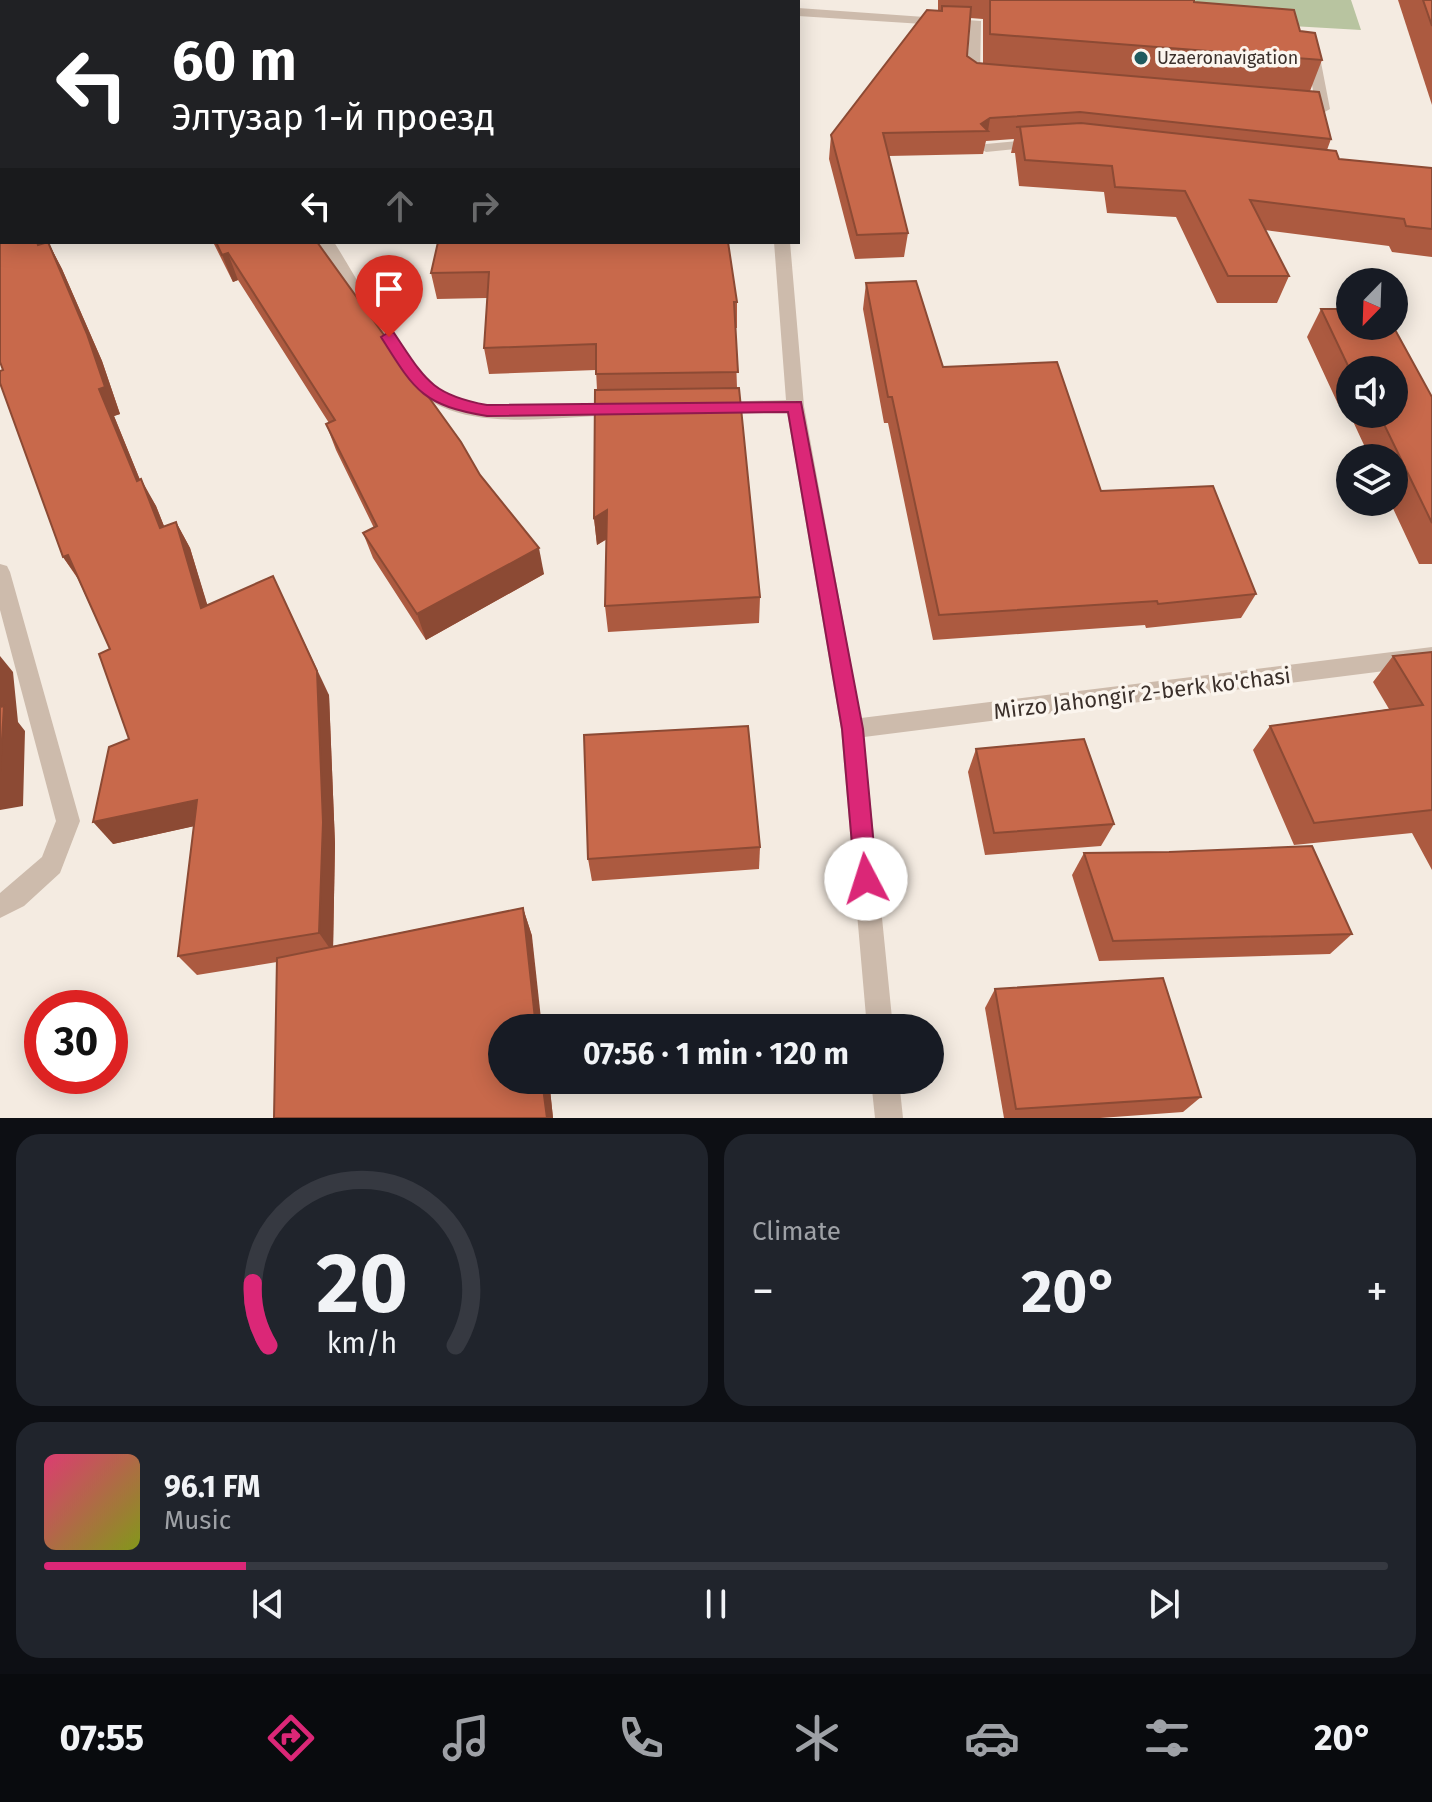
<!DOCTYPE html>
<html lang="en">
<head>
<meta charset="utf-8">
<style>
  :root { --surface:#171b24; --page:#20242c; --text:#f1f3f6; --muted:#9ea1a6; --line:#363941; --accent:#db2777 }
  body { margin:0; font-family:"Fira Sans",sans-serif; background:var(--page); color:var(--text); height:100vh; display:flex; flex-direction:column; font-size:30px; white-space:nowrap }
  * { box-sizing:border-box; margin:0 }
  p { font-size:26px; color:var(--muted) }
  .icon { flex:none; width:44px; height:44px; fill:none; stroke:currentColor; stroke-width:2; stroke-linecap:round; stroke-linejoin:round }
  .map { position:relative; height:1118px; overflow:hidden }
  .side { display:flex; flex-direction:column; gap:16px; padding:16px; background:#0d0f14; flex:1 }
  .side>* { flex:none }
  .hud { position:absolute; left:0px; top:0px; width:800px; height:244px; box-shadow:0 4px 20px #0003; background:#202124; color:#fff; overflow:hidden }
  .needle { width:52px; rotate:203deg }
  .tools { position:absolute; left:1336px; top:268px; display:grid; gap:16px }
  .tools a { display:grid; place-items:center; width:72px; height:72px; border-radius:50%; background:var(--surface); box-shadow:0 4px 20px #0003; font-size:40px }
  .speed { position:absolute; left:24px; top:990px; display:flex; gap:16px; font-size:40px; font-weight:700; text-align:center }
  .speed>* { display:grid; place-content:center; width:104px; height:104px; border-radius:50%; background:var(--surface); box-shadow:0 4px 20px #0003; line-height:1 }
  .speed .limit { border:12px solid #d22; background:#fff; color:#111 }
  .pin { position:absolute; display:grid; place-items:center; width:68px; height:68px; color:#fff; margin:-82px -34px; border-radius:50% 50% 50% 0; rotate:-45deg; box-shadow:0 0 8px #0007 }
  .pin .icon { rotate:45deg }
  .me { position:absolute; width:88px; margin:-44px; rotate:355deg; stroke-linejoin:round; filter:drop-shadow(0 0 6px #0008) }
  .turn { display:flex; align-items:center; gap:28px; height:168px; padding:0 40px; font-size:36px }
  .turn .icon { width:104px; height:104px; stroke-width:2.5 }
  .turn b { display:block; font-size:56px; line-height:68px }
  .lanes { display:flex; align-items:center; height:76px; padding:0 40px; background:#0003; justify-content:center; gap:40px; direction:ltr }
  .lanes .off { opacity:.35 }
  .big { font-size:60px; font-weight:700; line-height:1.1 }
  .side .card { flex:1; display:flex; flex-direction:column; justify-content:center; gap:12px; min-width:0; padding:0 28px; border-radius:24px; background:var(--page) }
  .side .dial { align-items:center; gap:0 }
  .dial svg { height:208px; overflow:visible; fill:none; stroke:var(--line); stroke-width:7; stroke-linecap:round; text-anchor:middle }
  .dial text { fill:var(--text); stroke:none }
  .song { display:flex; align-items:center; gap:24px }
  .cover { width:96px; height:96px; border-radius:12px; background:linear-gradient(135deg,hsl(340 70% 55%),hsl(70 70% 35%)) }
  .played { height:8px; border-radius:4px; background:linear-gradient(90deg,var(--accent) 15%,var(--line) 15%) }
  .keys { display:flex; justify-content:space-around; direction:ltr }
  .heat { display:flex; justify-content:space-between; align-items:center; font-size:44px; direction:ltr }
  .side .tiles { flex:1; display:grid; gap:16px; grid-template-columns:1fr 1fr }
  .card:last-child { grid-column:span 2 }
  .trip { position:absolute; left:488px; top:1014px; width:456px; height:80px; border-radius:40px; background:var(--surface); box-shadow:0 4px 20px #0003; font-weight:700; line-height:80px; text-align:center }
  .tab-bar { display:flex; height:128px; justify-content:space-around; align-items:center; background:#090b0e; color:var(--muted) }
  .tab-bar .icon { width:56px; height:56px }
  .tab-bar .active { color:var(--accent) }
  .tab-bar b { font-size:36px; color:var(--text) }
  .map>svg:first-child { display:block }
</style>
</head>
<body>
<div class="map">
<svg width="1432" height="1118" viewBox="0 0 1432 1118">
  <rect width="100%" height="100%" fill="#f4ebe1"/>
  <polygon fill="#b8c4a0" points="1016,0 1351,0 1361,30 1017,10"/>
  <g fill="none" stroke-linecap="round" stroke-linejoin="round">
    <g fill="#cdbbac" fill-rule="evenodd">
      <polygon points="798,8 981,21 980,76 989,80 982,84 966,79 970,27 798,16"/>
      <polygon points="1313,48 1319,52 1330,109 1323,113 1298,107 1305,103 1315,104 1307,52"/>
    </g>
    <g fill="#cdbbac" fill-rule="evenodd">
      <rect x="199" y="0" width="12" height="2"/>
      <rect x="777" y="0" width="12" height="2"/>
      <polygon points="1038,139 1045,143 1043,146 986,152 979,148 986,144"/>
      <path d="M318 242H334C362 286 406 374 453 398 488 415 578 404 619 403L628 409 619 415C567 416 491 429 442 407 395 385 346 286 318 242Z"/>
      <polygon points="774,242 790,242 804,406 861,718 1432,647 1432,665 864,737 893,1028 867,1028 841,729 787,412 715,414 706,408 715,402 786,400"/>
      <polygon points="0,564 7,566 10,572 80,821 60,873 24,906 0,918 0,893 42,857 56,821 0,610"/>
      <polygon points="871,1080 899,1080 903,1118 875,1118"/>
    </g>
  </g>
  <g fill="#ac5a40" fill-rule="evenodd">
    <path d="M938 0H1194V2L1300 31 1322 60 1310 91 1331 139 1327 150 1339 159 1432 168V257L1392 252 1389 246 1265 230 1289 276 1277 303H1217L1176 217 1107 213 1104 192 1019 186 1015 153H1011L1014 139 986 141 983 154 889 156 908 233 904 257 855 259 829 159 831 135 938 11ZM970 18 983 19V64L977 63 967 56Z"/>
    <polygon points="1398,0 1432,0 1432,105"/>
    <polygon points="2,242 41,242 41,244 48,242 62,269 102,361 120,414 114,416 140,480 156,506 164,526 176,522 190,548 207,605 329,695 335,844 333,946 523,908 532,936 502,1080 549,1080 553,1118 274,1118 277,962 197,975 178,956 194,826 113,844 129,739 110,649 78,579 63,557 3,370"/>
    <polygon points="213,242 317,242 480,475 544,574 426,640 373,558 363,533 374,528 336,450 326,424 329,423 238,280 233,282"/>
    <polygon points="438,242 737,302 737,328 735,328 737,388 760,597 759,623 608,632 605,606 607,539 597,545 594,518 597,390 596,370 489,374 484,348 487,298 437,299 431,273"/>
    <polygon points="866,283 943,367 1101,491 1256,594 1241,618 1146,628 1145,625 933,640 888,423 884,423 863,309"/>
    <path d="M1321 309 1432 397V564H1419L1390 502H1394V458H1370L1345 404H1338L1307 337ZM1350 370H1394V414H1350Z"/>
    <polygon points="1432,652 1432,870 1412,833 1294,845 1253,750 1270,726 1389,709 1373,682 1393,656"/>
    <polygon points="976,749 1114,824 1101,846 985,855 968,772"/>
    <polygon points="760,847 759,869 592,881 588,859"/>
    <polygon points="1084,853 1352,934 1330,954 1099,961 1072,875"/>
    <polygon points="995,989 1201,1097 1183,1112 1100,1118 1004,1118 985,1008"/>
  </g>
  <g fill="#8c4a34">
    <polygon points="2,49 2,78 0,79 0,50"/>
    <polygon points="990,118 988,131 981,124"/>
    <polygon points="48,242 62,269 102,361 120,414 114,416 151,507 137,481 99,389"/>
    <polygon points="228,253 238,280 233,282 222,255"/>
    <polygon points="141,479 156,506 175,554 160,528"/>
    <polygon points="607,510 610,537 597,545 594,518"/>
    <polygon points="176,522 190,548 216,633 201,608"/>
    <polygon points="539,548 544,574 426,640 417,614"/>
    <polygon points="68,555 81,582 63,557"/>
    <polygon points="273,576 329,695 335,844 333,953 319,933"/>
    <polygon points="0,656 13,672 18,722 25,731 23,806 0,810"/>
    <polygon points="197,800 213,822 113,844 93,822"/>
    <polygon points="523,908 532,936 542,1028 536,1028"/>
    <polygon points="542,1080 549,1080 553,1118 547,1118"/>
  </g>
  <g fill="#c8694b" stroke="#8c4a34" stroke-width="2">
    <polygon points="0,0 162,0 163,2 2,2 2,49 0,50"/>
    <polygon points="353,0 409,0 409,2 352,2"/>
    <rect x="493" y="0" width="138" height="2"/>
    <polygon points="990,0 1194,0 1194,2 1294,10 1300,31 1315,33 1322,60 990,34"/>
    <polygon points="1423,0 1432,0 1432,26"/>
    <polygon points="942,6 971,7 967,56 977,63 1319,92 1331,139 1080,112 990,118 981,124 988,131 883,133 908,233 857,235 831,135 927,10 942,11"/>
    <polygon points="0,98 2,101 2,242 37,242 38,245 48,242 87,334 105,387 99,389 137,481 141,479 160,528 176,522 201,608 273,576 317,671 323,822 319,933 178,956 197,800 93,822 109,747 129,739 99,654 110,649 68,555 63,557 0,383 0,371 3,370 0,362"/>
    <polygon points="1081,123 1336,151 1339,159 1432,168 1432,229 1406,226 1404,219 1250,200 1289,276 1228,276 1185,191 1115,187 1112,166 1025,160 1020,127 1016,127"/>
    <polygon points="216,242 317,242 461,442 480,475 539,548 417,614 363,533 377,526 326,424 335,420 228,253 222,255"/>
    <polygon points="438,242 728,242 737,302 734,302 738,372 596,374 596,344 484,348 489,272 431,273"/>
    <polygon points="916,281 943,367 1057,362 1101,491 1213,486 1256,594 1158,604 1157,601 939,615 892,397 888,397 866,283"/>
    <polygon points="1321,309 1350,309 1350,326 1393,326 1432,397 1432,523 1379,414 1394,414 1394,370 1350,370"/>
    <polygon points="739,388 760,597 605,606 607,510 594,518 595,390"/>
    <polygon points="1432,652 1432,810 1314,823 1270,726 1423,705 1393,656"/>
    <polygon points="4,706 0,772 0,707"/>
    <polygon points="748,726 760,847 588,859 584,735"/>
    <polygon points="1084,739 1114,824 994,833 976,749"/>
    <polygon points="1312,846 1352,934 1113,941 1084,853 1169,852"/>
    <polygon points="523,908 536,1028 502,1028 502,1080 542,1080 547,1118 274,1118 277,958"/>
    <polygon points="1163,978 1201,1097 1016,1109 995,989"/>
  </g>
  <path fill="#db2777" stroke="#8e194d" stroke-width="2" d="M389 332 394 333C425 379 431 395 487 405L801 402 863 729 877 879 874 886 866 889 858 886 855 879 842 729 788 412 487 416C422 405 415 391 381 337Z"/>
  <circle fill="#1f5a5e" stroke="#fbf5ee" stroke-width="3" cx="1141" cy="58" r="8"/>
  <g text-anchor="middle" stroke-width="7" stroke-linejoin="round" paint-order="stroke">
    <g font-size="18" fill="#3b302b" stroke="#fbf5ee" text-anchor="start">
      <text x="1157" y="64">Uzaeronavigation</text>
    </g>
    <g font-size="22" fill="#3b302b" stroke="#fbf5ee">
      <text transform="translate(1142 693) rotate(-7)" y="8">Mirzo Jahongir 2-berk ko'chasi</text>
    </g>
  </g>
</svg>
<div class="tools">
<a><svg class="needle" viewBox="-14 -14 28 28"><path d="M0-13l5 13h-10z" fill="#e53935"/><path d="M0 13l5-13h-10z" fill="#9ea1a6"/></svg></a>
<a><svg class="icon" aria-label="sound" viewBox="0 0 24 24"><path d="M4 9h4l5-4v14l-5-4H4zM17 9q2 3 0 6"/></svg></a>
<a><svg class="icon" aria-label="layers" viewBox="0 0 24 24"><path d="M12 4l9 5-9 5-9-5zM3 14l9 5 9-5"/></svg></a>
</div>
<div class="speed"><div class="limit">30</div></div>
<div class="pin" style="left:389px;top:337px;background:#d93025"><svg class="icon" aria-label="arrive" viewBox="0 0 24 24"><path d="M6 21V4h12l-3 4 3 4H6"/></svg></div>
<svg class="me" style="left:866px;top:879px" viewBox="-20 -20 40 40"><circle r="19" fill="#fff"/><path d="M0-13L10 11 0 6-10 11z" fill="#db2777"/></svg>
<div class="trip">07:56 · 1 min · 120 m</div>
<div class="hud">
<div class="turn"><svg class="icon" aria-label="left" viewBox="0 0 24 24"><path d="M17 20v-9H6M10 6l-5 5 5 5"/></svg><div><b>60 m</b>Элтузар 1-й проезд</div></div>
<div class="lanes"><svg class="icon" aria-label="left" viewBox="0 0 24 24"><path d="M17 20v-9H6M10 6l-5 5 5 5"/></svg><svg class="icon off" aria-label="ahead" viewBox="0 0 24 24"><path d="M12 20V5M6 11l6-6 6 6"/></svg><svg class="icon off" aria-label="right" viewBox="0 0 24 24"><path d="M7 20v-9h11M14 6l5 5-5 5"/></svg></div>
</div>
</div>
<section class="side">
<div class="tiles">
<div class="card dial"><svg viewBox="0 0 100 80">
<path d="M14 69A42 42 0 1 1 86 69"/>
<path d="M14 69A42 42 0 0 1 8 45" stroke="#db2777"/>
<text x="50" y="56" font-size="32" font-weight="700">20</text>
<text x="50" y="72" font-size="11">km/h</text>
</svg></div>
<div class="card"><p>Climate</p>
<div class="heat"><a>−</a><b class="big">20°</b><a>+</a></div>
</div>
<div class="card">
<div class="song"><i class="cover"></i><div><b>96.1 FM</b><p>Music</p></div></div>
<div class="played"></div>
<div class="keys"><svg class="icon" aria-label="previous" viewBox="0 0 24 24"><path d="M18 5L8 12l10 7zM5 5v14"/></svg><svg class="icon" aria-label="pause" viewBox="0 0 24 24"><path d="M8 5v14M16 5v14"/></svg><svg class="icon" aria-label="next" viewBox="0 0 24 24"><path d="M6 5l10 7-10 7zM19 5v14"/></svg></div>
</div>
</div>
</section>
<nav class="tab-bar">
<b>07:55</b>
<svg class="icon active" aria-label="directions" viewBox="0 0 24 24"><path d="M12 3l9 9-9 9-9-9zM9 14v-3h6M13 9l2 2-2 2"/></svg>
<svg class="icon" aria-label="music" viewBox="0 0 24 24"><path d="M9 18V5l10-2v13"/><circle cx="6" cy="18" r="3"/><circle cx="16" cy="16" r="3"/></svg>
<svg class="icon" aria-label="phone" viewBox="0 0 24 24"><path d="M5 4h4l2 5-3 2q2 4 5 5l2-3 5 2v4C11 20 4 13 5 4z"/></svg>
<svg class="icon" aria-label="climate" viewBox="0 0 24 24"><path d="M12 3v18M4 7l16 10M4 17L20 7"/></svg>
<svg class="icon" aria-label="car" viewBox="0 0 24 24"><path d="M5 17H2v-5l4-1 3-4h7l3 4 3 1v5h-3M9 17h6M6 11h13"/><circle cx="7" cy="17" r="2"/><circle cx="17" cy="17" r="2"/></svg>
<svg class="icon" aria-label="filters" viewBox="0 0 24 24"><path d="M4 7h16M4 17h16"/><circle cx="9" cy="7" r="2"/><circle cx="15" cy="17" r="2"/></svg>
<b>20°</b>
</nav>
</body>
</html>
